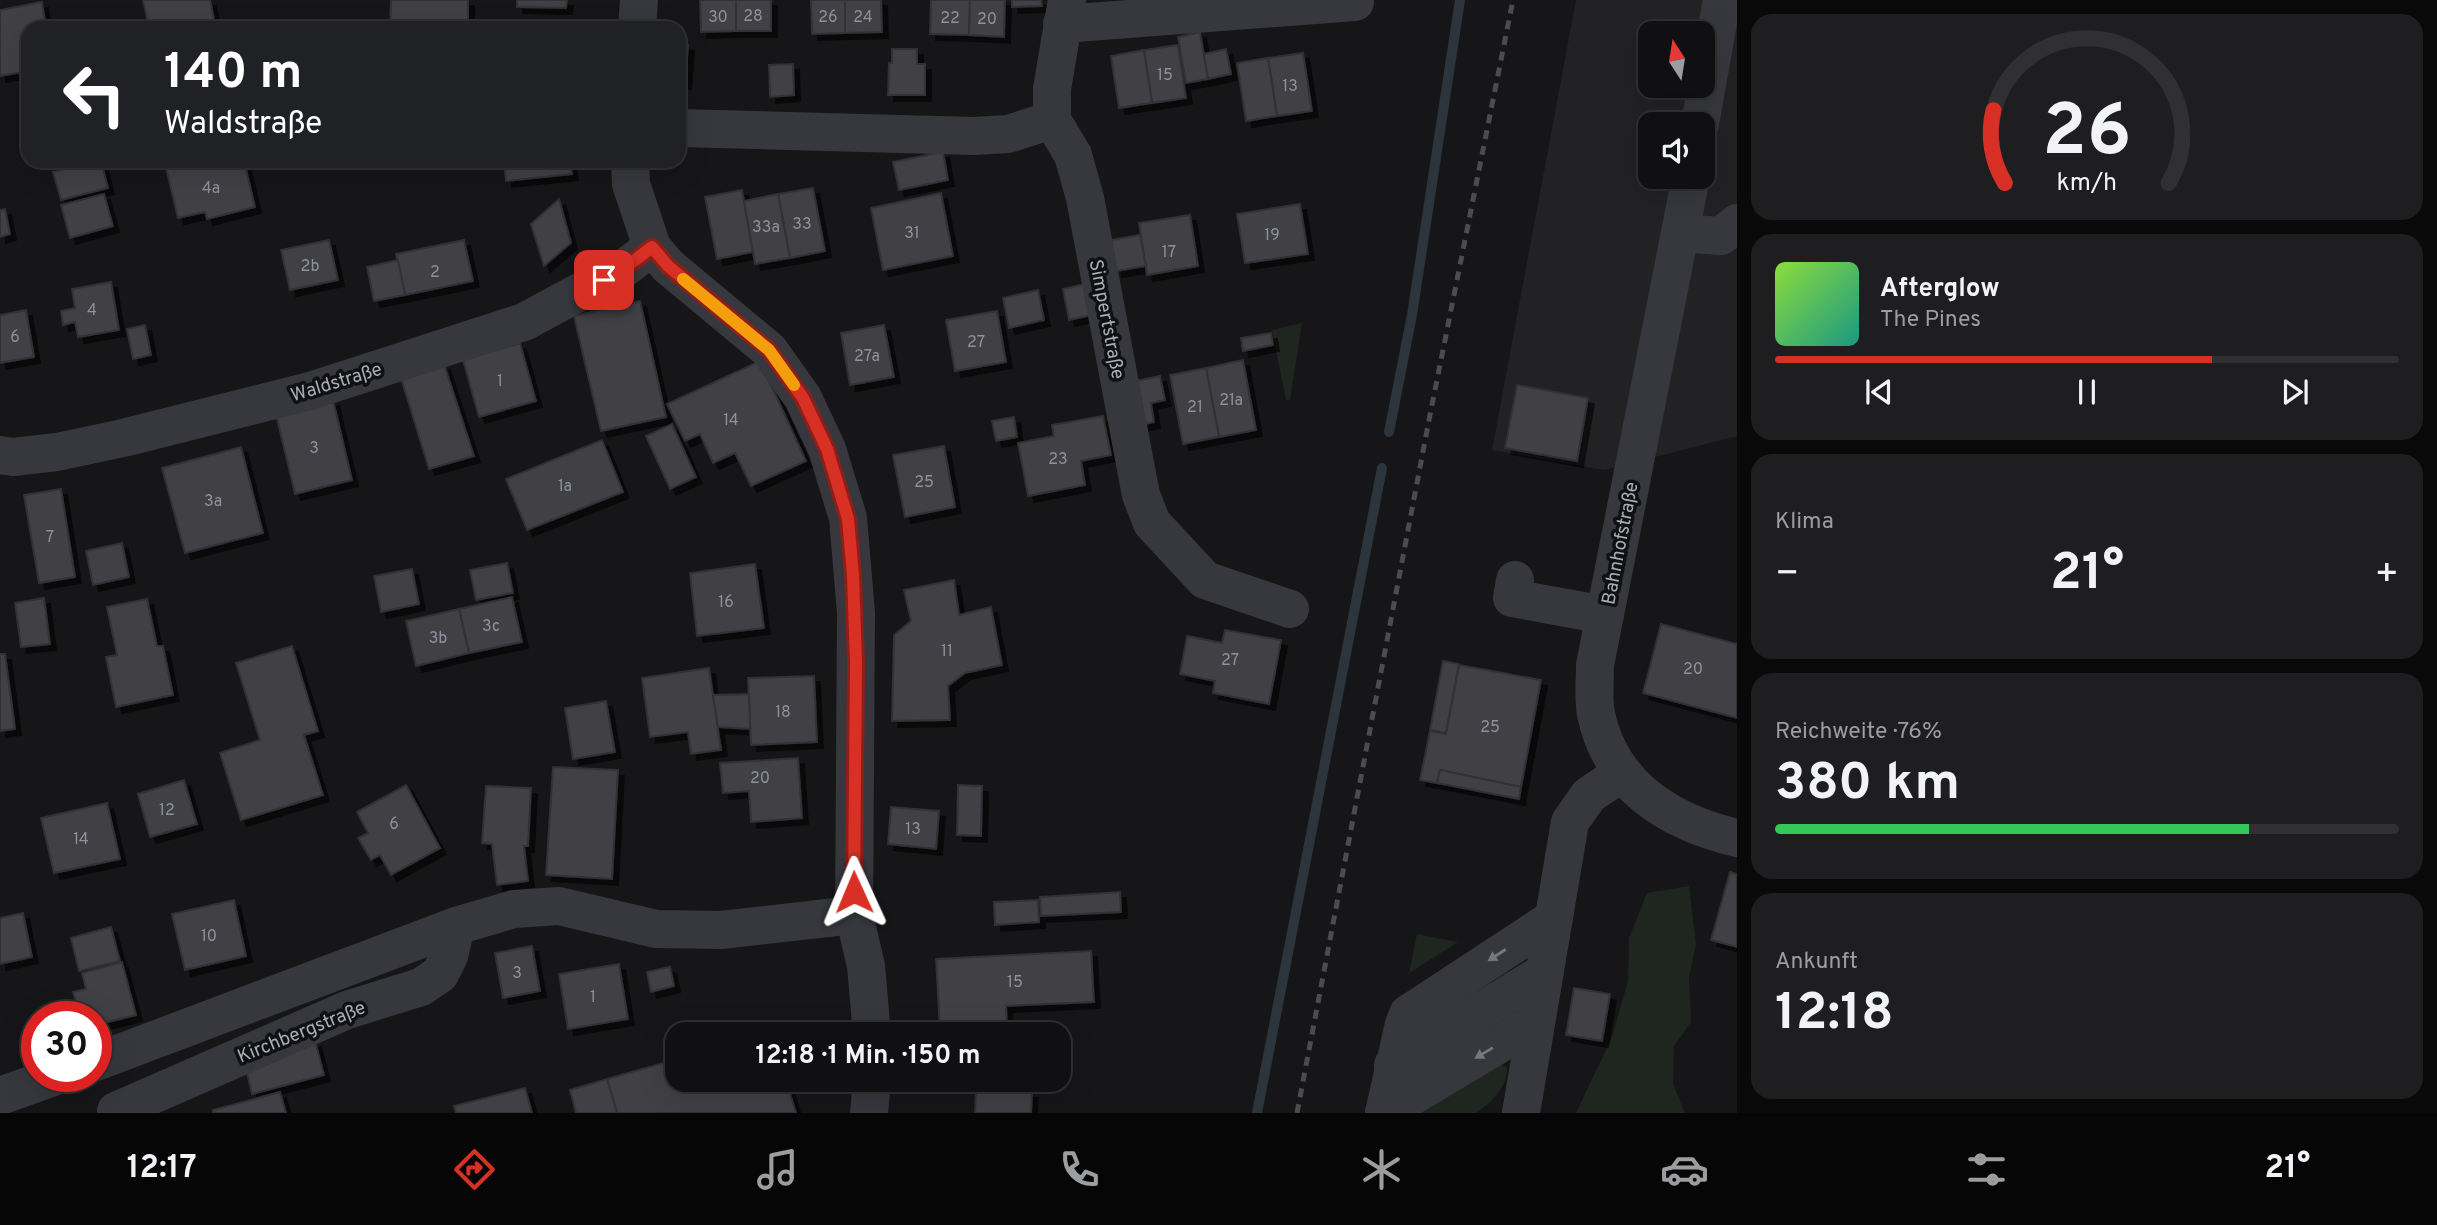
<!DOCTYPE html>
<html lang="de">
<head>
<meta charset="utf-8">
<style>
  :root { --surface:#101012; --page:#1e1e20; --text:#f1f3f6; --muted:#9c9d9f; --line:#303032; --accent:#d93025 }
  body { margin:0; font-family:Overpass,sans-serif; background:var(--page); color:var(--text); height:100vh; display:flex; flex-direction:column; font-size:26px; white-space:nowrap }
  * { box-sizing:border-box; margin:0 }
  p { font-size:23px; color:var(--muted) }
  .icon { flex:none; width:38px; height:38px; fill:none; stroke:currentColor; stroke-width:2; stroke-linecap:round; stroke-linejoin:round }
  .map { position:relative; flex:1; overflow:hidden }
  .sheet { display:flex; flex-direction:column; gap:14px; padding:14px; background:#09090a; width:700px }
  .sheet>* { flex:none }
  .banner { position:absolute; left:21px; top:21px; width:665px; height:147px; border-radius:21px; box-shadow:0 7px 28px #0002,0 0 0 2px var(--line); background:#202124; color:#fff; overflow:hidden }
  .needle { width:46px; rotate:348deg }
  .fabs { position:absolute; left:1638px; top:21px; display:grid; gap:14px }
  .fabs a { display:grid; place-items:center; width:77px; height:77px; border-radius:14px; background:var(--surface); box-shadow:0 7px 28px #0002,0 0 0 2px var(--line); font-size:35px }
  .speed { position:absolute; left:21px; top:1001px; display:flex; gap:14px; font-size:35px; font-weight:700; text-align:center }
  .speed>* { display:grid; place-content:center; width:91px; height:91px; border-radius:50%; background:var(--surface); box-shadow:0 7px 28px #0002,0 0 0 2px var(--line); line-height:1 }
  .speed .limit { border:10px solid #d22; background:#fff; color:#111 }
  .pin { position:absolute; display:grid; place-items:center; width:60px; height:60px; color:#fff; margin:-30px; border-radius:14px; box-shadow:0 4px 10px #0006 }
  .me { position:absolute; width:77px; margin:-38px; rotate:359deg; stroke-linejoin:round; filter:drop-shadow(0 0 5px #0008) }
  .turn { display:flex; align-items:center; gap:24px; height:147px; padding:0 28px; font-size:32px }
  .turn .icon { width:91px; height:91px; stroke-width:2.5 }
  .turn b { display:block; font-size:49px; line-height:60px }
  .big { font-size:52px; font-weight:700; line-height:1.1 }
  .sheet .card { flex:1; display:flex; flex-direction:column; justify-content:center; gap:10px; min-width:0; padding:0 24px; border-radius:21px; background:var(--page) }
  .sheet .dial { align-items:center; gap:0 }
  .dial svg { height:182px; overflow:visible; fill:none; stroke:var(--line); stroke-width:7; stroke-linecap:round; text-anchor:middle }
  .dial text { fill:var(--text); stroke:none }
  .song { display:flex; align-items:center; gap:21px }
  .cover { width:84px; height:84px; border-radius:10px; background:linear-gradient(135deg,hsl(90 70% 55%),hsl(170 70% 35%)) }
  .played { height:7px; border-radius:4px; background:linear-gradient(90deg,var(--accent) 70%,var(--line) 70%) }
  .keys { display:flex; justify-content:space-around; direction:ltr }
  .heat { display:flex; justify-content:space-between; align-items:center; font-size:38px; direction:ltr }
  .charge { height:10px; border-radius:5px; background:linear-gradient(90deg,#34c759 76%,var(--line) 0) }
  .trip { position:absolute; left:665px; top:1022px; width:406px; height:70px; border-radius:21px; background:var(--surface); box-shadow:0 7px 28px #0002,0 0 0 2px var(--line); font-weight:700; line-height:70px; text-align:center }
  .dock { display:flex; height:112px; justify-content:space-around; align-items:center; background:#060607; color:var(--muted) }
  .dock .icon { width:49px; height:49px }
  .dock .selected { color:var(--accent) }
  .dock b { font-size:32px; color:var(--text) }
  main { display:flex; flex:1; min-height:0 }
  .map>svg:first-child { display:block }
</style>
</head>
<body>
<main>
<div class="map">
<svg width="1737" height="1113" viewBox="0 0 1737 1113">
  <defs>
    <filter id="shadow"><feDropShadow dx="6" dy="6" stdDeviation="0" flood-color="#0009"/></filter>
  </defs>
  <rect width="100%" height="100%" fill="#161618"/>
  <path fill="#222225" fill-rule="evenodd" d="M1576 0H1737V436L1605 470 1492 450ZM1650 33H1703V86H1650ZM1650 124H1703V177H1650Z"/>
  <g fill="#1e261f">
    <polygon points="1302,323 1290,400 1286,400 1272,330"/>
    <polygon points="1689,886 1696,945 1689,977 1691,1022 1674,1046 1673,1084 1685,1113 1576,1113 1612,1037 1628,981 1629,938 1647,893"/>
    <polygon points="1417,934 1458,942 1409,973"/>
    <path d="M1501 1065 1507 1067C1508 1087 1491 1103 1476 1113H1412Z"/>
  </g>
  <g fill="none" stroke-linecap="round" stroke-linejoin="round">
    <g stroke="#2c353c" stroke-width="10">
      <polyline points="1389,432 1412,315 1460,0"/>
      <polyline points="1257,1113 1382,468"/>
    </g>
  </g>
  <g fill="#404145" stroke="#303034" stroke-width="2" filter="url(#shadow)">
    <polygon points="143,0 210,0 216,28 149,28"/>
    <polygon points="391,0 468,0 468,28 390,28"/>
    <polygon points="517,0 567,0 566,8 517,7"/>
    <polygon points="700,0 736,0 736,31 701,32"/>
    <rect x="736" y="0" width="35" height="31"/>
    <polygon points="811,0 845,0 845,33 812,34"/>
    <polygon points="845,0 881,0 882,32 845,33"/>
    <polygon points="931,0 970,0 969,35 930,34"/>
    <polygon points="970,0 1005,0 1004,37 969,35"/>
    <polygon points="1012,0 1041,0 1042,6 1012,7"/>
    <polygon points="42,2 46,28 28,28 28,71 0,76 0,10"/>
    <polygon points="1200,32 1208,79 1186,83 1178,37"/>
    <polygon points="679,44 688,45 685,83 679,82"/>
    <polygon points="1178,45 1186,98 1152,103 1144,50"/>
    <polygon points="892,49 917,49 917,64 925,64 925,95 888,95 889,63 892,63"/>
    <polygon points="1226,49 1231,74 1208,79 1204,54"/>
    <polygon points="1144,50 1152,103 1119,108 1111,56"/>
    <polygon points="1303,53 1312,111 1277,116 1268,58"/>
    <polygon points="1268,58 1277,116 1246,121 1237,63"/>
    <polygon points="793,64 794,95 770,97 769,65"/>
    <polygon points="943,152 948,180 899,190 893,162"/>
    <polygon points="95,161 101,161 108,188 61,200 53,172"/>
    <polygon points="194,161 244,161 255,207 207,219 205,212 178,218 166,168"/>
    <polygon points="504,161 570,161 572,174 506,181"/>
    <polygon points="813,188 825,251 790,258 778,194"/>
    <polygon points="742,190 753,252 717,259 705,197"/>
    <polygon points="941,193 953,256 883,270 871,208"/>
    <polygon points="104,194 113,226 70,238 61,205"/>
    <polygon points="778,194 790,258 755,264 744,201"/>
    <polygon points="559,199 571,243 544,266 531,224"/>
    <polygon points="1300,204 1308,254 1245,263 1237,214"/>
    <polygon points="5,209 10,234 0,237 0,210"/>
    <polygon points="1190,215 1198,266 1147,275 1139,223"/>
    <polygon points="1140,235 1146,266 1116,271 1111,240"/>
    <polygon points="329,240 338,280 290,290 281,250"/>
    <polygon points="464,240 473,281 405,295 396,254"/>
    <polygon points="398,260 405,295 374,301 367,267"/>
    <polygon points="111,282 119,330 78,337 75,322 63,325 61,311 75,308 72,289"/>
    <polygon points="1085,284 1092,315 1069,320 1063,289"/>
    <polygon points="1038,290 1044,320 1009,328 1003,298"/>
    <polygon points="640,301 666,417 601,431 574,316"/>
    <polygon points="26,310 34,357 0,363 0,315"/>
    <polygon points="997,311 1006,362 955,371 946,320"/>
    <polygon points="145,325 151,355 133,359 127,329"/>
    <polygon points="884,325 894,377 850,385 841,333"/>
    <polygon points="1271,333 1273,345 1243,351 1241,338"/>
    <polygon points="520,343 536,401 479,417 463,360"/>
    <polygon points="1243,360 1256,430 1219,437 1206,368"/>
    <polygon points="760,361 806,461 751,486 735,453 713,463 700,434 685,441 667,404"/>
    <polygon points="444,364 474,456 429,469 401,378"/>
    <polygon points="1206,368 1219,437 1183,444 1170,375"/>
    <polygon points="1160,376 1165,400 1151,403 1154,422 1140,425 1131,382"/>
    <polygon points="1517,385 1588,398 1577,461 1505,448"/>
    <polygon points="333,400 352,480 295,494 276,414"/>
    <polygon points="1103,416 1111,455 1081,461 1085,485 1028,496 1018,443 1054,436 1052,425"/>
    <polygon points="1014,417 1017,437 996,441 992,421"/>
    <polygon points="672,424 696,477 670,489 646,436"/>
    <polygon points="602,440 623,492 527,530 506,479"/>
    <polygon points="944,446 955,507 905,517 893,455"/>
    <polygon points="241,447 263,533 185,553 162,468"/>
    <polygon points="61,489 75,577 39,583 24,495"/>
    <polygon points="122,543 129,577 93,585 86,551"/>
    <polygon points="507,563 513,593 476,600 470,570"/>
    <polygon points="755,564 764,628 697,636 690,573"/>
    <polygon points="412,569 419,604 381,612 374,576"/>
    <polygon points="954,580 959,615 991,607 1002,665 965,673 948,686 950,720 892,721 894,635 911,621 904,590"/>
    <polygon points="512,597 522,642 469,653 459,609"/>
    <polygon points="44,598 50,644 21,647 15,603"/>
    <polygon points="147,599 157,646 163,646 173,695 116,707 106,657 117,655 107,607"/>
    <polygon points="459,609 469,653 416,666 406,621"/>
    <polygon points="1661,624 1737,644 1737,718 1643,693"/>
    <polygon points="1225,630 1281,640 1269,704 1213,693 1215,681 1180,674 1187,636 1222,643"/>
    <polygon points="292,646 318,731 304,735 323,795 241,820 220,753 260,740 236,663"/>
    <polygon points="0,654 5,654 15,729 0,731"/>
    <polygon points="1443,661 1459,664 1446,733 1430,730"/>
    <polygon points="1459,665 1541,680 1521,787 1440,770 1437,783 1420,780 1430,731 1446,734"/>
    <polygon points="709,668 721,750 691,754 688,732 650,737 642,678"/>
    <polygon points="814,676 817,742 751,745 748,678"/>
    <polygon points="749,694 750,729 718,727 713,695"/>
    <polygon points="606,701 615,752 573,759 565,708"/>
    <polygon points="798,758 802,818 751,822 749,791 723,793 720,763"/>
    <polygon points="553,767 618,770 612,879 546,875"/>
    <polygon points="1440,770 1521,787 1519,799 1437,783"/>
    <polygon points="184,780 197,824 150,837 138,794"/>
    <polygon points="406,785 440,848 391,875 380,855 371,860 358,838 368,833 357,812"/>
    <polygon points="958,785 982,786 981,836 957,835"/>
    <polygon points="486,786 531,788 528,846 524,846 528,881 497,885 492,844 482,843"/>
    <polygon points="107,803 120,859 54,873 41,818"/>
    <polygon points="891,807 939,811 936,849 888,844"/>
    <polygon points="1730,872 1737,874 1737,947 1711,940"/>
    <polygon points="1120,892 1121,912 1041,916 1040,897"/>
    <polygon points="234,900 246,956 185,970 172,914"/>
    <polygon points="1038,900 1039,922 995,925 994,902"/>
    <polygon points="23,913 32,957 0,964 0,918"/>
    <polygon points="111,927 120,961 79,971 71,938"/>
    <polygon points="532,946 540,991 503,998 495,953"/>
    <polygon points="1091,951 1094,1002 1006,1006 1007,1027 940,1030 936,959"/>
    <polygon points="122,962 136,1015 96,1025 96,1017 94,1017 92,1010 79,1013 73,992 86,989 82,973"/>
    <polygon points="619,964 628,1019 568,1029 559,974"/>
    <polygon points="670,967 674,986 651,992 647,972"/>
    <polygon points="1574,988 1610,994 1602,1041 1566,1035"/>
    <polygon points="315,1041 324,1075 252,1094 244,1060"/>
    <polygon points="677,1059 677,1080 786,1080 796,1113 617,1113 607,1079"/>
    <polygon points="607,1079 617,1113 576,1113 570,1090"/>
    <polygon points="525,1088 532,1113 456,1113 454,1106"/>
    <polygon points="976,1089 1032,1092 1031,1113 975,1113"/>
    <polygon points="280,1092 286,1113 213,1113 213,1110"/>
  </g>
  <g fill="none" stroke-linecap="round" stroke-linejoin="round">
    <g stroke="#37383d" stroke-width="38">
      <polyline points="1062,24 1355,2"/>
      <polyline points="637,28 639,0"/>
      <polyline points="1052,120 1073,155 1085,198 1141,495 1152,523 1205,580 1290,609"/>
      <polyline points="1700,124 1722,0"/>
      <polyline points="679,128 974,136 1008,134 1052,120 1052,89 1067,0"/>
      <polyline points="630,161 631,184 652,247 668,266 769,350 803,398 827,449 848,518 856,613 854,915 866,966 872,1034"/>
      <path d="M1691 177 1595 665C1595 681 1593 699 1596 714 1611 786 1669 822 1737 838"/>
      <polyline points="1680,233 1721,236 1737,223"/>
      <polyline points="0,455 13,457 57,452 123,438 310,391 524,322 626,267 652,247"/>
      <polyline points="1515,580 1512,598 1605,615"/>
      <polyline points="96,1062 456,926 514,909 559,906 656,929 721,930 854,915"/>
      <polyline points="1393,1065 1545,972"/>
      <polyline points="0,1096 56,1076"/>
      <polyline points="116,1111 347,1010 421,987 440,974 449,956 456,926"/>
      <polyline points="869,1113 872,1080"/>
      <polyline points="1384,1113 1404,1024 1408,1014 1554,918"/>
      <polyline points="1384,1113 1536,1022"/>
      <polyline points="1521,1113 1570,822 1589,795 1622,773"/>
    </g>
    <polyline stroke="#4a4c52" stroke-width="5" stroke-dasharray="9 7" stroke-linecap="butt" points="1297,1113 1429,420 1513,0"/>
  </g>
  <defs><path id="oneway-solid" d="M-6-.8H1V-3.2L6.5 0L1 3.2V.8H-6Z" transform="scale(1.75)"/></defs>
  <g fill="#757881">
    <use href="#oneway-solid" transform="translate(1497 955) rotate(147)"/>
    <use href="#oneway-solid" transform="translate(1484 1053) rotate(149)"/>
  </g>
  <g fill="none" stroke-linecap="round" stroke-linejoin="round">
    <g stroke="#8d1f18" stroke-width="18">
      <polyline id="route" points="604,280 626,267 652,247 668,266 769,350 803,398 827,449 848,519 853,575 856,662 854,892"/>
    </g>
    <use href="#route" stroke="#d93025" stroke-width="12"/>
    <polyline stroke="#f59e0b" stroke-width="12" points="683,279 769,350 794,385"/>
  </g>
  <g text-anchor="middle" stroke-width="7" stroke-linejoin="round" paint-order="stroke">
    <g font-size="16" fill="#8e929b">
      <text x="753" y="21">28</text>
      <text x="718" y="22">30</text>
      <text x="828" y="22">26</text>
      <text x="863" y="22">24</text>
      <text x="950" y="23">22</text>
      <text x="987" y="24">20</text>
      <text x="1165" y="80">15</text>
      <text x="1290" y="91">13</text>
      <text x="211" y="193">4a</text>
      <text x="802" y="229">33</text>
      <text x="766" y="232">33a</text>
      <text x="912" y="238">31</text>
      <text x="1272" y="240">19</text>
      <text x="1169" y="257">17</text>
      <text x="310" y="271">2b</text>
      <text x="435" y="277">2</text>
      <text x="92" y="315">4</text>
      <text x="15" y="342">6</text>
      <text x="976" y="347">27</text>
      <text x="867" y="361">27a</text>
      <text x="500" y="386">1</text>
      <text x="1231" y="405">21a</text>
      <text x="1195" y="412">21</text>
      <text x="731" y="425">14</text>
      <text x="314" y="453">3</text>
      <text x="1058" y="464">23</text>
      <text x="924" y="487">25</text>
      <text x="565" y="491">1a</text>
      <text x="213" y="506">3a</text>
      <text x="50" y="542">7</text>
      <text x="726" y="607">16</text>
      <text x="491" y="631">3c</text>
      <text x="438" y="643">3b</text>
      <text x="947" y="656">11</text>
      <text x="1230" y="665">27</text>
      <text x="1693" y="674">20</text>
      <text x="783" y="717">18</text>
      <text x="1490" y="732">25</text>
      <text x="760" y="783">20</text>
      <text x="167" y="815">12</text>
      <text x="394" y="829">6</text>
      <text x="913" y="834">13</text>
      <text x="81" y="844">14</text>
      <text x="209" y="941">10</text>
      <text x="517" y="978">3</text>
      <text x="1015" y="987">15</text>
      <text x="593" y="1002">1</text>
    </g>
    <g font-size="19" fill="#a8adb8" stroke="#111113">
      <text transform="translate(1108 319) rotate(79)" y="7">Simpertstraße</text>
      <text transform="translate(336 381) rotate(-17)" y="7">Waldstraße</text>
      <text transform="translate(1619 543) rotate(-79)" y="7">Bahnhofstraße</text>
      <text transform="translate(301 1031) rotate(-22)" y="7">Kirchbergstraße</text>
    </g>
  </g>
</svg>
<div class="fabs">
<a><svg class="needle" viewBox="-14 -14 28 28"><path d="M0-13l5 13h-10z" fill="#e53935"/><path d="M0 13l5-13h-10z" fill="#9c9d9f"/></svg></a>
<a><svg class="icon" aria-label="sound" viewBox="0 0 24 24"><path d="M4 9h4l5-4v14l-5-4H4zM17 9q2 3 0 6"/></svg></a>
</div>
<div class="speed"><div class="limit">30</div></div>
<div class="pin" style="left:604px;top:280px;background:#d93025"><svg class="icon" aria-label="arrive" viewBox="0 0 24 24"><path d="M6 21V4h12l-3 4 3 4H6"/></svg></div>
<svg class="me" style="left:854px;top:892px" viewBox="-20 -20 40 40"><path d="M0-17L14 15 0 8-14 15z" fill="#d93025" stroke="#fff" stroke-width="4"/></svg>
<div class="trip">12:18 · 1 Min. · 150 m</div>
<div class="banner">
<div class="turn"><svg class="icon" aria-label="left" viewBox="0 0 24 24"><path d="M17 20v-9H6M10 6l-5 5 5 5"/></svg><div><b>140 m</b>Waldstraße</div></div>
</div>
</div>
<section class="sheet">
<div class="card dial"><svg viewBox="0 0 100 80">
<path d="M14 69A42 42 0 1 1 86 69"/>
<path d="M14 69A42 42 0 0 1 9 37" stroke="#d93025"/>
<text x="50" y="56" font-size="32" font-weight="700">26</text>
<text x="50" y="72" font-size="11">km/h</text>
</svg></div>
<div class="card">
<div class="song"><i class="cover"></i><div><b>Afterglow</b><p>The Pines</p></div></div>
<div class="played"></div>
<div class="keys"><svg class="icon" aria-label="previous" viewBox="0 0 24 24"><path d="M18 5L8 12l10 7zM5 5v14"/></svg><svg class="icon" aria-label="pause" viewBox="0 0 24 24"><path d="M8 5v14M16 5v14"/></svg><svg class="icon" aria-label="next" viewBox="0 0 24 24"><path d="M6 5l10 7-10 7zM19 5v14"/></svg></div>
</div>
<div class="card"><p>Klima</p>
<div class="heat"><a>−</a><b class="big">21°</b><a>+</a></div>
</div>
<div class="card"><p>Reichweite · 76%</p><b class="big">380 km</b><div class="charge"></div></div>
<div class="card"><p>Ankunft</p><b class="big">12:18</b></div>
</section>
</main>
<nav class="dock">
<b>12:17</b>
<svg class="icon selected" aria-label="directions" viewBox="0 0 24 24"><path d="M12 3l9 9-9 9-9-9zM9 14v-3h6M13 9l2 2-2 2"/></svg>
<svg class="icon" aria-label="music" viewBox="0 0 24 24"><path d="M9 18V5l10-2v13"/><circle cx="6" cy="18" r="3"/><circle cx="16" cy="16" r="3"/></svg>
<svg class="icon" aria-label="phone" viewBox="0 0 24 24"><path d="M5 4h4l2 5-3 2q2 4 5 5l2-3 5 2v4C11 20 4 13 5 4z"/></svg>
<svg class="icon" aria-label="climate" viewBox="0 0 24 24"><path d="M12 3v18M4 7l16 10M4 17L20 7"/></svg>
<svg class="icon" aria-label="car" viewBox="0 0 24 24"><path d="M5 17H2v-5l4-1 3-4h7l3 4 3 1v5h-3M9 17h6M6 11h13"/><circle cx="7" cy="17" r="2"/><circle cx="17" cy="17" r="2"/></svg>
<svg class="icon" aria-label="filters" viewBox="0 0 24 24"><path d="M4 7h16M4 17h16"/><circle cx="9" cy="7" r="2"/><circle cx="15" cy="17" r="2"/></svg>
<b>21°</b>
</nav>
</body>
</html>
